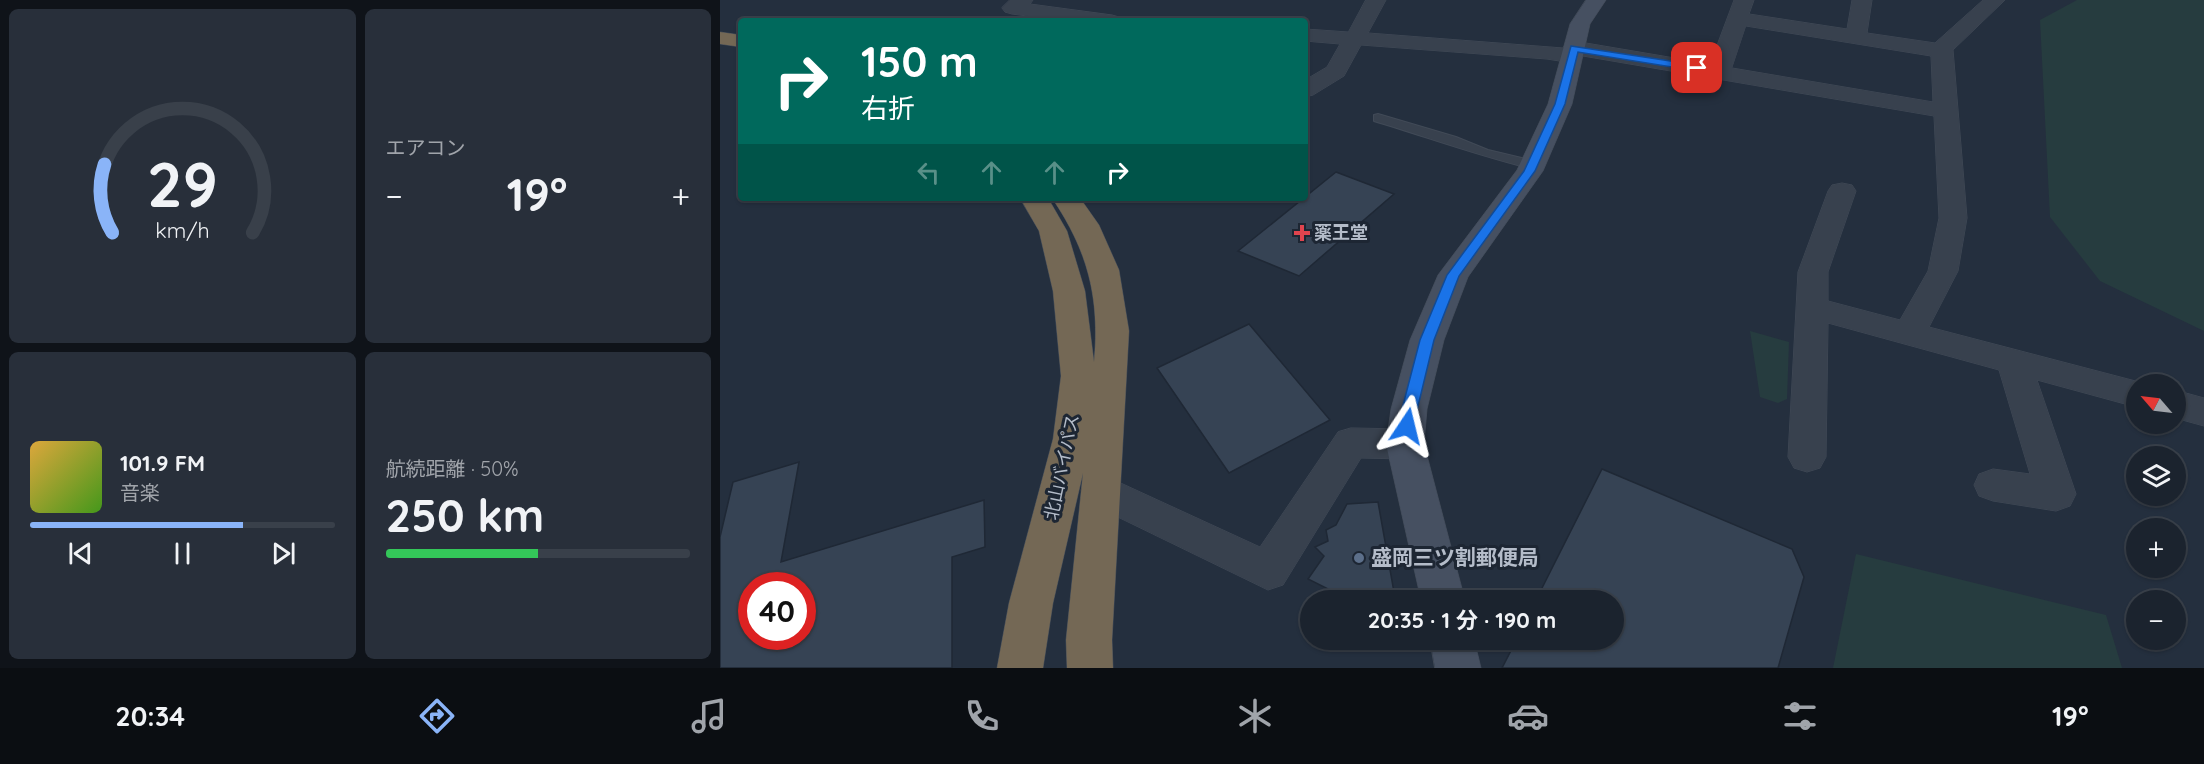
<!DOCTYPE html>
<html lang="ja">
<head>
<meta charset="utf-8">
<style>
  :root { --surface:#1b232e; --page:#282f3a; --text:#f1f3f6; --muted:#a0a4aa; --line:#39404a; --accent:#8ab4f8 }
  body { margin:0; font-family:Quicksand,"Noto Sans JP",sans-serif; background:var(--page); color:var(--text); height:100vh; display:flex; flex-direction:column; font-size:22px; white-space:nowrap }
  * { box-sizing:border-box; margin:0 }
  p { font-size:20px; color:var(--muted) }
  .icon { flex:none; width:33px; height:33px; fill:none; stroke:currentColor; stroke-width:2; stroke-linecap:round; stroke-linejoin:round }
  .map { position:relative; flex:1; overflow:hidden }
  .sheet { display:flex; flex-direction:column; gap:9px; padding:9px; background:#0f1319; width:720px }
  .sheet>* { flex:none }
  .banner { position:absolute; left:18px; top:18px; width:570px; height:183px; border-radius:6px; box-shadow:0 2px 4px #0004,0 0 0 2px var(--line); background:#00695c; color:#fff; overflow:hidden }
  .needle { width:39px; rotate:298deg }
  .fabs { position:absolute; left:1406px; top:374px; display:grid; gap:12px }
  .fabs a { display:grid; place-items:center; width:60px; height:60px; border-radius:50%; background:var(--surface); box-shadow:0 2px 4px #0004,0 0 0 2px var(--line); font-size:30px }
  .speed { position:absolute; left:18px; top:572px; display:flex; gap:12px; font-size:30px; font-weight:700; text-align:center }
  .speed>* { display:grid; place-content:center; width:78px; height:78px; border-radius:50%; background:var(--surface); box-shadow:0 2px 4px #0004,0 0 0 2px var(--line); line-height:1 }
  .speed .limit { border:9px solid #d22; background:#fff; color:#111 }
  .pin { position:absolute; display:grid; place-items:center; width:51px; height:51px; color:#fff; margin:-26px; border-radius:12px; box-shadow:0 3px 9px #0006 }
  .me { position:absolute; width:66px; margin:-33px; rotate:10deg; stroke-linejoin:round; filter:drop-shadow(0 0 4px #0008) }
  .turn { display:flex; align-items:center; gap:21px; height:126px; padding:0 24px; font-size:27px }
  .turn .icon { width:78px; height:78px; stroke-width:2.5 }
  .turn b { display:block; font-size:42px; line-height:51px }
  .lanes { display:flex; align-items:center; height:57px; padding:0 24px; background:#0003; justify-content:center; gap:30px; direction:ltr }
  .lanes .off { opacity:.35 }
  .big { font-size:45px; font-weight:700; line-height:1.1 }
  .sheet .tile { flex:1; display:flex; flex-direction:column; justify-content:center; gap:9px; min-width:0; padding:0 21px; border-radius:9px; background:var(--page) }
  .sheet .dial { align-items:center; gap:0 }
  .dial svg { height:156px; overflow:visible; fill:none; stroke:var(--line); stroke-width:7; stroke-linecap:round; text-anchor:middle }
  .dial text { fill:var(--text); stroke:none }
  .song { display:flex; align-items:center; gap:18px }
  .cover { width:72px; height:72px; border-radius:9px; background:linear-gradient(135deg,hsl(40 70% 55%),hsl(100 70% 35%)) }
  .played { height:6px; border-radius:3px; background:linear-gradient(90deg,var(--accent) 70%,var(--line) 70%) }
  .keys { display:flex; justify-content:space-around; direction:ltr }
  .heat { display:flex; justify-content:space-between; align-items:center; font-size:33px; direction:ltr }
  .charge { height:9px; border-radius:4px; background:linear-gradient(90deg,#34c759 50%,var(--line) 0) }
  .sheet .tiles { flex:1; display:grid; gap:9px; grid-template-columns:repeat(2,1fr) }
  .trip { position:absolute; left:580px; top:590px; width:324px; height:60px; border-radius:30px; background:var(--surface); box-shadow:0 2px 4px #0004,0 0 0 2px var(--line); font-weight:700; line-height:60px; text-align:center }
  .menu { display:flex; height:96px; justify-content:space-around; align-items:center; background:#0b0e12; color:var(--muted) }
  .menu .icon { width:42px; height:42px }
  .menu .active { color:var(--accent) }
  .menu b { font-size:27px; color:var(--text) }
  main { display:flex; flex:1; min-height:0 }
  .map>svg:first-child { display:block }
</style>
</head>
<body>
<main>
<section class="sheet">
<div class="tiles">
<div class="tile dial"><svg viewBox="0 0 100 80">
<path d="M14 69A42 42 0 1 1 86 69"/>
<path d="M14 69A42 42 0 0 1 10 34" stroke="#8ab4f8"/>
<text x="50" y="56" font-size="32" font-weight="700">29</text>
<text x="50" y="72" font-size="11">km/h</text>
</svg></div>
<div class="tile"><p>エアコン</p>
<div class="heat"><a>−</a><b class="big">19°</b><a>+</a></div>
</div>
<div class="tile">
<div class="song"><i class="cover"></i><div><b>101.9 FM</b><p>音楽</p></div></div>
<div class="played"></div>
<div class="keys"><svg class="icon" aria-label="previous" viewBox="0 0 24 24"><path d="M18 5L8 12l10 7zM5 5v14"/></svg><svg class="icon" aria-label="pause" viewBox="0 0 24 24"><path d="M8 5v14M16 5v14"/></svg><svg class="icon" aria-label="next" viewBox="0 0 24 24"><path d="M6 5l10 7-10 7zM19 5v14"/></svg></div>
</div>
<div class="tile"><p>航続距離 · 50%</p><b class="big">250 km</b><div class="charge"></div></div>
</div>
</section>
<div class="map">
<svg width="1484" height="668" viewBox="0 0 1484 668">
  <rect width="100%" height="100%" fill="#242f3e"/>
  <g fill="#263c3f">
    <polygon points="1357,0 1484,0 1484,331 1380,281 1330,217 1320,20"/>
    <polygon points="1030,331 1069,342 1067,399 1058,403 1040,397"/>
    <polygon points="1136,554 1386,615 1402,668 1113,668"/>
  </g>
  <g fill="#364354" stroke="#1f2835" stroke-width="1.5" fill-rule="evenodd">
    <polygon points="616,172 674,194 579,276 518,251"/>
    <polygon points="529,324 610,420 509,473 437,368"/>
    <path d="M79 462 61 562 264 500 265 547 232 557V668H0V537L13 482ZM32 585H82V636H32Z"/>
    <polygon points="882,469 1072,549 1084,577 1058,668 782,668 797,639 894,639 894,600 816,600"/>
    <polygon points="658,502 674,592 643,600 620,600 620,595 588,579 604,556 595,547 608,541 606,530 616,525 627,504"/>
  </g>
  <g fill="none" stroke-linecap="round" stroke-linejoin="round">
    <g stroke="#414a57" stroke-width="2">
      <path id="lane" d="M658 114 736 137 768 150 818 162 820 165 813 169C759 156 707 137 654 121V115Z"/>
    </g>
    <g stroke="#414a57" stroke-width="1">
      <g id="street">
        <polygon points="290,0 313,0 310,4 392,15 399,17 402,21 345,21 292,14 285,12 282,8"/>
        <path d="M646 0H666L648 33 843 48 846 43 854 41 990 64 1014 0H1034L1029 14 1127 29 1132 0H1152L1147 33 1215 43 1263 0H1285L1233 50 1247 218 1238 271 1209 327 1427 384H1416V407L1317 380 1356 494 1350 506 1336 511 1273 501 1259 496 1254 485 1259 474 1273 469 1310 474 1279 370 1108 323 1106 457 1100 468 1087 472 1074 468 1068 457 1078 272 1108 191 1112 185 1122 183 1132 185 1136 191 1108 272V301L1180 320 1208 271 1219 218 1214 116 863 56 860 61 852 63 827 59 641 45 624 76 593 95 585 97V80L607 67 620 44 585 41V29L628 32ZM1026 26 1211 56 1213 102 1012 68Z"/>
        <polygon points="1455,390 1484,398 1484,426 1455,418"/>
        <polygon points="631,428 685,429 698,433 704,444 698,455 685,459 641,458 563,585 548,590 367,502 361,490 367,478 381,474 540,547 618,432"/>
      </g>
    </g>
    <g stroke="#414a57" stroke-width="1">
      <g id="secondary">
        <polygon points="866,0 886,0 870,24 852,104 823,171 748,277 724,340 707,409 704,444 745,600 701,600 666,444 671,409 690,340 718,275 797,170 828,104 850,24"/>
        <polygon points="710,639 754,639 761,668 715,668"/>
      </g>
    </g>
    <g stroke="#434c59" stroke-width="1">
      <g id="highway">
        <polygon points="0,32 21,35 21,47 0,44"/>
        <path d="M300 198H328L347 231 365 291 374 362C380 298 368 251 332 198H360L379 225 399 270 409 331 392 640 393 668H347L346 640 363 473 333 603 323 668H277L289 603 333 439 341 376 333 291 319 231Z"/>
      </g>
    </g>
    <use href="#lane" fill="#38414e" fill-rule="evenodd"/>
    <use href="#street" fill="#38414e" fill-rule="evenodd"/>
    <use href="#secondary" fill="#465061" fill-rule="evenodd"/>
    <use href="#highway" fill="#746855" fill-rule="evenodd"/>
  </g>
  <polygon fill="#1a73e8" stroke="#114b97" stroke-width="1.5" points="851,46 977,65 982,68 977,71 858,52 845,104 815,171 739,276 714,340 692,431 682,431 679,426 682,409 700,340 727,275 804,171 835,104"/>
  <path fill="#e0444e" stroke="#1d2633" stroke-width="2" d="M579 224h6v6h6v6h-6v6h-6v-6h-6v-6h6z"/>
  <circle fill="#5c6f8a" stroke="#1d2633" stroke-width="2" cx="639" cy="558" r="6"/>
  <g text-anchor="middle" stroke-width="6" stroke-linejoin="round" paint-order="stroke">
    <g font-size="18" font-weight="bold" fill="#b4bcc9" stroke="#1d2633" text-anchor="start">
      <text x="594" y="239">薬王堂</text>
    </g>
    <g font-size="18" fill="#b4bcc9" stroke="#1d2633">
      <text transform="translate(342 467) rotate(-78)" y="6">北山バイパス</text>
    </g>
    <g font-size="21" font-weight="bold" fill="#b4bcc9" stroke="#1d2633" text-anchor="start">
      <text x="651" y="565">盛岡三ツ割郵便局</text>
    </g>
  </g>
</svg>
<div class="fabs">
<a><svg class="needle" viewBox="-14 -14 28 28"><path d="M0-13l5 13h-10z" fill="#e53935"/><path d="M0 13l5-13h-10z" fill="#a0a4aa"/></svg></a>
<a><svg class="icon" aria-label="layers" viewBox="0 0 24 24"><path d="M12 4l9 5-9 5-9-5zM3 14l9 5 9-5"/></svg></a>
<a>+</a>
<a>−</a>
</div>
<div class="speed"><div class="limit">40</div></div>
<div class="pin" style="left:977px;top:68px;background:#d93025"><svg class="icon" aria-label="arrive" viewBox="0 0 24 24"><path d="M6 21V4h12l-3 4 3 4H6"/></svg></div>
<svg class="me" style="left:687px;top:426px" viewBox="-20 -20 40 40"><path d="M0-17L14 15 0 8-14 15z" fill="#1a73e8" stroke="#fff" stroke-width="4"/></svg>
<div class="trip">20:35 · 1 分 · 190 m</div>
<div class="banner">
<div class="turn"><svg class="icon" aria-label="right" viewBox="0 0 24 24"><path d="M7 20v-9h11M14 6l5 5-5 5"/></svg><div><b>150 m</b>右折</div></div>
<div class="lanes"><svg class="icon off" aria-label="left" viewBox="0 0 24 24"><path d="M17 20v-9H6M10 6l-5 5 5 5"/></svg><svg class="icon off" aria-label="ahead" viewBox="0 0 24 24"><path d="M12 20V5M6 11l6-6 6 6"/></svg><svg class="icon off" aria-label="ahead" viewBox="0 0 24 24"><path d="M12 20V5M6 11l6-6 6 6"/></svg><svg class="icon" aria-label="right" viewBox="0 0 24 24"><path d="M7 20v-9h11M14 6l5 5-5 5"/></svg></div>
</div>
</div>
</main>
<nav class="menu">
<b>20:34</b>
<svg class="icon active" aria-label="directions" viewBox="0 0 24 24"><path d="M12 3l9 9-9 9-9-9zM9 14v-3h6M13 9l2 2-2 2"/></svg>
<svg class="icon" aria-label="music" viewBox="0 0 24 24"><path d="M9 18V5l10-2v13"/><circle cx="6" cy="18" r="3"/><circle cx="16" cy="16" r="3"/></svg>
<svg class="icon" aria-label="phone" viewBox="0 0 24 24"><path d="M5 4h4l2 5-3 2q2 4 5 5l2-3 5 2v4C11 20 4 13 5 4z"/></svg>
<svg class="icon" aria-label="climate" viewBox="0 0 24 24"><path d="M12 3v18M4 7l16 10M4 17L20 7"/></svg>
<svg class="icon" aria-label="car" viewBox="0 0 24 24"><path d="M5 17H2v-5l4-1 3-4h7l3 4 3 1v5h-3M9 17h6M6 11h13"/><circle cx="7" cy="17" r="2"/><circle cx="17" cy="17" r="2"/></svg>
<svg class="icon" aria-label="filters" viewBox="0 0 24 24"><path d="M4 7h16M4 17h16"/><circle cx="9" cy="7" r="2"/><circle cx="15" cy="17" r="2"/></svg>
<b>19°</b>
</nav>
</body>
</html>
